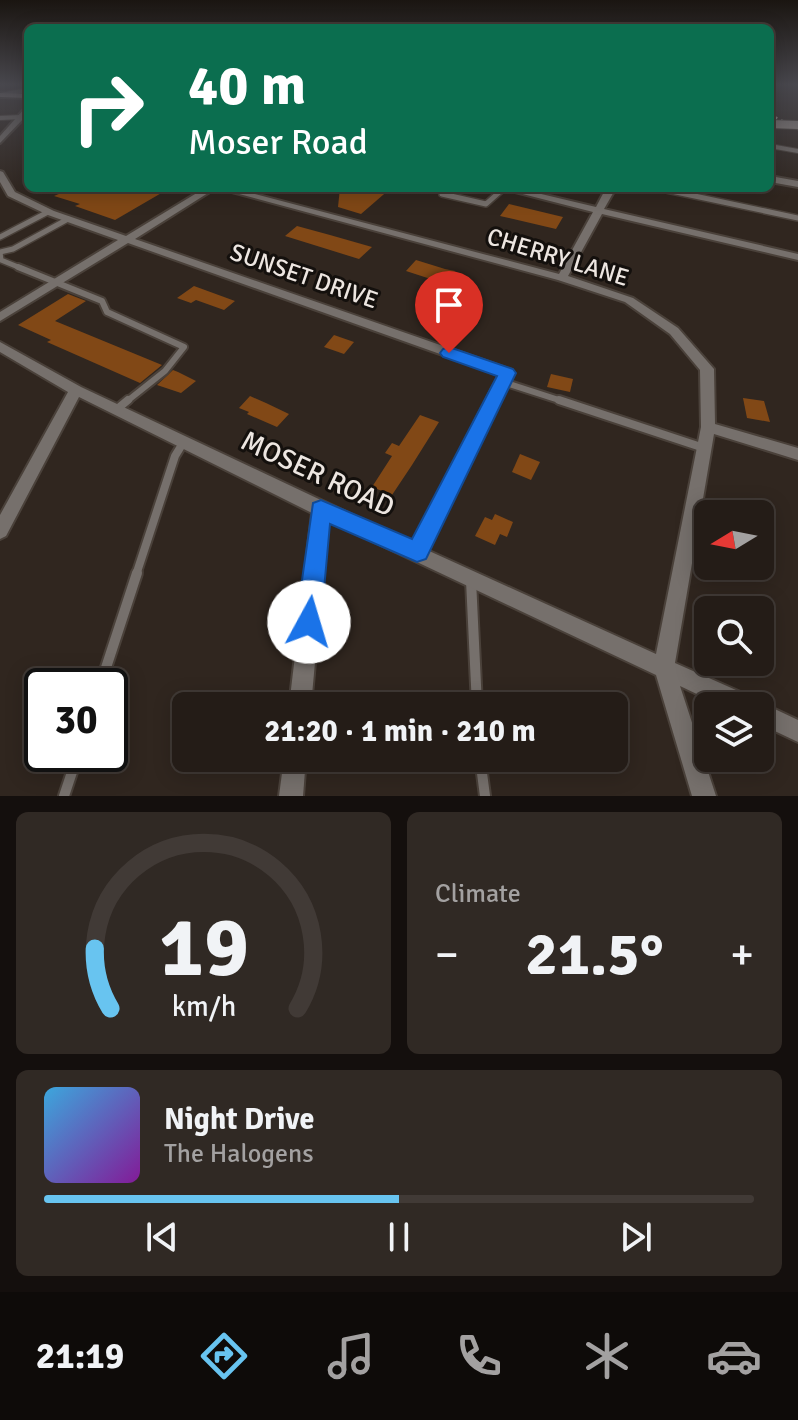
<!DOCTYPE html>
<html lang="en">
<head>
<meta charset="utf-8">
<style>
  :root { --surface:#241c17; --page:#302924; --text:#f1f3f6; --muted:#a3a1a1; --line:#413a36; --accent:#68c4f0 }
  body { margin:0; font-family:Signika,sans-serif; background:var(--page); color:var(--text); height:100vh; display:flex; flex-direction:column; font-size:30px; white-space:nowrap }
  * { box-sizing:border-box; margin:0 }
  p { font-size:26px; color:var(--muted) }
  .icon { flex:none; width:44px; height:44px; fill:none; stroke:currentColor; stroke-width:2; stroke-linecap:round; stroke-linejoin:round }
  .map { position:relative; height:796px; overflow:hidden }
  .sheet { display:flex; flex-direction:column; gap:16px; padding:16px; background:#140f0d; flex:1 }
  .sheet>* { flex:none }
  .banner { position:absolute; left:24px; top:24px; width:750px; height:168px; border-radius:12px; box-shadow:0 4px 20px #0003,0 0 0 2px var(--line); background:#0b6e4f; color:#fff; overflow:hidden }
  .needle { width:52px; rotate:260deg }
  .controls { position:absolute; left:694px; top:500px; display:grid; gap:16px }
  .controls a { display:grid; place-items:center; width:80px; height:80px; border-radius:12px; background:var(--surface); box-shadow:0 4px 20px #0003,0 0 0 2px var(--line); font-size:40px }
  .speed { position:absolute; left:24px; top:668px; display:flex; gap:16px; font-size:40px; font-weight:700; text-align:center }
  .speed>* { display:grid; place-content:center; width:104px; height:104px; border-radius:50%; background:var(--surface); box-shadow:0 4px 20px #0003,0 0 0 2px var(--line); line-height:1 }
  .speed .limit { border:4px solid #111; border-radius:12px; background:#fff; color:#111 }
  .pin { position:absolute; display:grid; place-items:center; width:68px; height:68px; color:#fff; margin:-82px -34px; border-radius:50% 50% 50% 0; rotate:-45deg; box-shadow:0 0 8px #0007 }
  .pin .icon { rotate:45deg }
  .me { position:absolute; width:88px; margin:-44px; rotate:6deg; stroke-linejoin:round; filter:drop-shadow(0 0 6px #0008) }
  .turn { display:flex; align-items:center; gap:28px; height:168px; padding:0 32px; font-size:36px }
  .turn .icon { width:104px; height:104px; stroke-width:2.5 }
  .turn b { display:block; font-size:56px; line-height:68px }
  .big { font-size:60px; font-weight:700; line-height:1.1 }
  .sheet .widget { flex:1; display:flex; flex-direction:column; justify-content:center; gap:12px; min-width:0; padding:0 28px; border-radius:12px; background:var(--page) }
  .sheet .dial { align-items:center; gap:0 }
  .dial svg { height:208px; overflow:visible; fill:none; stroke:var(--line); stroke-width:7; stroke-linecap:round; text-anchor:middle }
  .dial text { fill:var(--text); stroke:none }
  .song { display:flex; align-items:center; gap:24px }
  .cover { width:96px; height:96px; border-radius:12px; background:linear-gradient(135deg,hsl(200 70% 55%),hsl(290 70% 35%)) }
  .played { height:8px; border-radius:4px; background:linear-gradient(90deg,var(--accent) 50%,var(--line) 50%) }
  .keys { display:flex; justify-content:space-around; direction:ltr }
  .heat { display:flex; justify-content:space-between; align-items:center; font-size:44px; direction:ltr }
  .sheet .tiles { flex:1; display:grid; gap:16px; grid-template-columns:1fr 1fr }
  .widget:last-child { grid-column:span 2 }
  .trip { position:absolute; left:172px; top:692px; width:456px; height:80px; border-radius:12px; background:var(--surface); box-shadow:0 4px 20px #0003,0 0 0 2px var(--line); font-weight:700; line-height:80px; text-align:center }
  .tabs { display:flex; height:128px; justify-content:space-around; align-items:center; background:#0e0b09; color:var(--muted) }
  .tabs .icon { width:56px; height:56px }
  .tabs .selected { color:var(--accent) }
  .tabs b { font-size:36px; color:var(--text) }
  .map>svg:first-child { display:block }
</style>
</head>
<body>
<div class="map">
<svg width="798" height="796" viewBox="0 0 798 796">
  <rect width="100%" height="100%" fill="#30261f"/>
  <g fill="#814816">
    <polygon points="73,188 170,188 115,220 75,206 80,204 54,196"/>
    <polygon points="340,188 391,188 361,214 338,207"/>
    <polygon points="509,204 563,217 556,229 500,216"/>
    <polygon points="297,226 330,235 372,247 359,259 285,236"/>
    <polygon points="416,260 445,269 455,271 446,284 406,271"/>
    <polygon points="194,286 235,301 224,310 196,300 191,303 177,298"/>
    <polygon points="68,294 86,301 55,321 162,365 140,383 47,342 51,340 18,325"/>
    <polygon points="334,335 354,342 344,354 324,347"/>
    <polygon points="173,370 178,372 196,381 181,393 157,385"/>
    <polygon points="551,374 573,379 570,392 547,387"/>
    <polygon points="250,396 266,403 289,414 277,427 247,414 249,412 239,408"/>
    <polygon points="743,398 764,401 770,422 747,418"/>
    <polygon points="420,415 439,422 412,465 392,495 372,487 392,456 385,453 392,443 399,446"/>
    <polygon points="520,454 540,462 531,480 512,472"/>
    <polygon points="495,514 513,522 507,537 500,534 495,545 475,536 485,517 492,520"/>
  </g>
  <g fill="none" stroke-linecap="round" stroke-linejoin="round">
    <g stroke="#4a413a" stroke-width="6">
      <g id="lane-far4">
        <polyline points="0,95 28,90"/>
        <polyline points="0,118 21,117"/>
        <polyline points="770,146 798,151"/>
      </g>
    </g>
    <g stroke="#4a413a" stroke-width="8">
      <g id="lane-far3">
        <polyline points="444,188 442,194 486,204 504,188"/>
        <polyline points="657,188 798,218"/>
        <polyline points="0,237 48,212"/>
        <polyline points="23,269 1,260 0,252 13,249 68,219"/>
      </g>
    </g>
    <g stroke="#4a413a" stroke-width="10">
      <g id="lane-far2">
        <polyline points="18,267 102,301 107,312 184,347 165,371 126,402"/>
        <polyline points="503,382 565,402"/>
      </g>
    </g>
    <g stroke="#4a413a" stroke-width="12">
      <g id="lane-far1">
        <polyline points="559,400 704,448"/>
        <polyline points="116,410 128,400"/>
        <polyline points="136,575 175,456 183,443"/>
      </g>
    </g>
    <g stroke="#4a413a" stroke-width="14">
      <g id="lane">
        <polyline points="471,580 477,706"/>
        <polyline points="100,686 137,573"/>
        <polyline points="480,758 485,796"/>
        <polyline points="64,796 78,754"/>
      </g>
    </g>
    <g stroke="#4a413a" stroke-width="4">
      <g id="street">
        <polygon points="25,108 28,108 28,114 0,143 0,136"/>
        <polygon points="0,171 3,172 15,192 54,211 126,236 205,188 216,188 135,239 512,370 514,373 427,550 656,654 701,427 700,370 670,334 625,302 558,280 217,188 232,188 559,274 593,212 499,188 516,188 596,207 606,188 616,188 604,209 798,254 798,260 602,214 568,276 633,298 678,328 714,369 715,424 798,448 798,460 714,434 675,663 754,698 756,704 760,702 798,720 798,742 760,724 760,706 722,706 680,686 716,796 692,796 656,675 328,520 311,706 289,706 312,513 79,397 6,536 0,539 0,515 68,392 0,352 0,342 81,387 412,543 499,375 128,243 0,321 0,312 118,240 48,215 8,196 0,182"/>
        <polygon points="770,176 798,181 798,187 770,182"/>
        <polygon points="284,758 306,758 303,796 279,796"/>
      </g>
    </g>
    <g stroke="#4a413a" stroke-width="4">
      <polygon id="secondary" points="0,93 28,94 28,98 0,97"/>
    </g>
    <use href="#lane-far4" stroke="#76706c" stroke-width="4"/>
    <use href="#lane-far3" stroke="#76706c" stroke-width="5"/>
    <use href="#lane-far2" stroke="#76706c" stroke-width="6"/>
    <use href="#lane-far1" stroke="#76706c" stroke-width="8"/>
    <use href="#lane" stroke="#76706c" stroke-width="10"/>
    <use href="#street" fill="#76706c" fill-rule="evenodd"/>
    <use href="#secondary" fill="#a29993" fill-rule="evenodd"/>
    <polyline stroke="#d1cac5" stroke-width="3" stroke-dasharray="8 4" stroke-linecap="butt" points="770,115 798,129"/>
    <g stroke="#4a413a" stroke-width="10" stroke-linecap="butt">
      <polyline id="secondary-bridge" points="770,124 798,125"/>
    </g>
    <use href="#secondary-bridge" stroke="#a29993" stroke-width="8"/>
  </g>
  <linearGradient id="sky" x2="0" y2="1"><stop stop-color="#1a1511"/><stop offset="0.43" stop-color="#48474d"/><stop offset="1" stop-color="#48474d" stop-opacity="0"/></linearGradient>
  <rect width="798" height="196" fill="url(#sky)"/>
  <polygon fill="#1a73e8" stroke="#114b97" stroke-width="2" points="449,347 513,369 516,373 426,559 417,562 330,524 321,622 318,630 309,634 300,630 296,622 313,503 321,500 412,539 497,376 443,357 440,353 443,349"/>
  <g text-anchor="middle" stroke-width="6" stroke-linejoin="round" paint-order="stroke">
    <g font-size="24" fill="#ede6e1" stroke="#14100d">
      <text transform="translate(558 257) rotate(17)" y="8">CHERRY LANE</text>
      <text transform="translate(304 276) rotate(19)" y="8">SUNSET DRIVE</text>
    </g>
    <g font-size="28" fill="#ede6e1" stroke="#14100d">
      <text transform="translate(318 473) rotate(25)" y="10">MOSER ROAD</text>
    </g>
  </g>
</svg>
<div class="controls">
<a><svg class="needle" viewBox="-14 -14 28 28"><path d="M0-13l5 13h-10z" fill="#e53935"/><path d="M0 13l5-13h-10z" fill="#a3a1a1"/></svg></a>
<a><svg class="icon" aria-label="search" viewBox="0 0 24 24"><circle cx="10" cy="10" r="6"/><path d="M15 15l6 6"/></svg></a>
<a><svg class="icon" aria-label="layers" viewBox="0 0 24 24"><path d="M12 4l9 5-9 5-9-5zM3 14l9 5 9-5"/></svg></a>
</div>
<div class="speed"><div class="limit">30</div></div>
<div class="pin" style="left:449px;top:353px;background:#d93025"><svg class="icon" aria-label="arrive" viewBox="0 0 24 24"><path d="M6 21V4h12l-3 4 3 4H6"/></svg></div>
<svg class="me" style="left:309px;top:622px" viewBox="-20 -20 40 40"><circle r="19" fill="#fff"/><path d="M0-13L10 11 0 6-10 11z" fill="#1a73e8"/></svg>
<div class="trip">21:20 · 1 min · 210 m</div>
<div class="banner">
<div class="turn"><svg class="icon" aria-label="right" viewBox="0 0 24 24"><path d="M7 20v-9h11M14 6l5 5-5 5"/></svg><div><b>40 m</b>Moser Road</div></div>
</div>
</div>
<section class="sheet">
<div class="tiles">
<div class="widget dial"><svg viewBox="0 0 100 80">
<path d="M14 69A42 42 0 1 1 86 69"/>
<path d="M14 69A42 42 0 0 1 8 46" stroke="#68c4f0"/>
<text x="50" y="56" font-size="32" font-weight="700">19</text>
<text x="50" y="72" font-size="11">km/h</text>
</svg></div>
<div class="widget"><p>Climate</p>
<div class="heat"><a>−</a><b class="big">21.5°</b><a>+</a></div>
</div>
<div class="widget">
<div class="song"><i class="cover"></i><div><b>Night Drive</b><p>The Halogens</p></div></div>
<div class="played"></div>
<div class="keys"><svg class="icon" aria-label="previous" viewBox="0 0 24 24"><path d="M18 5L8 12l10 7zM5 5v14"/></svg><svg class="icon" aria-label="pause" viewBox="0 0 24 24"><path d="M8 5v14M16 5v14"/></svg><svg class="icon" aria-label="next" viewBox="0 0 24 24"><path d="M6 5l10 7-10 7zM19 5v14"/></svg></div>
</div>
</div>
</section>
<nav class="tabs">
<b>21:19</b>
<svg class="icon selected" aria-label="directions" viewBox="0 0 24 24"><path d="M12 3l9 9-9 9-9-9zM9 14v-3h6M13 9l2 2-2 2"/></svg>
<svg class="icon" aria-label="music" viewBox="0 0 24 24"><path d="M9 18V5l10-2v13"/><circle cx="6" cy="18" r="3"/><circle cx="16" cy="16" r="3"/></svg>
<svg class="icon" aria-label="phone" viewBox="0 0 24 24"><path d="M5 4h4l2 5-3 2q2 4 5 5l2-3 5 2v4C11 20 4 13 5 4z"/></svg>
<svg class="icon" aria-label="climate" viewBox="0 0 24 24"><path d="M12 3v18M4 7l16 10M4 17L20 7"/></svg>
<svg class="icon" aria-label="car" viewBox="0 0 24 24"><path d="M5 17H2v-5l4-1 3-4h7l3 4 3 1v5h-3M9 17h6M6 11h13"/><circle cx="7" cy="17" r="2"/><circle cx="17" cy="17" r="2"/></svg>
</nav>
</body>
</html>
